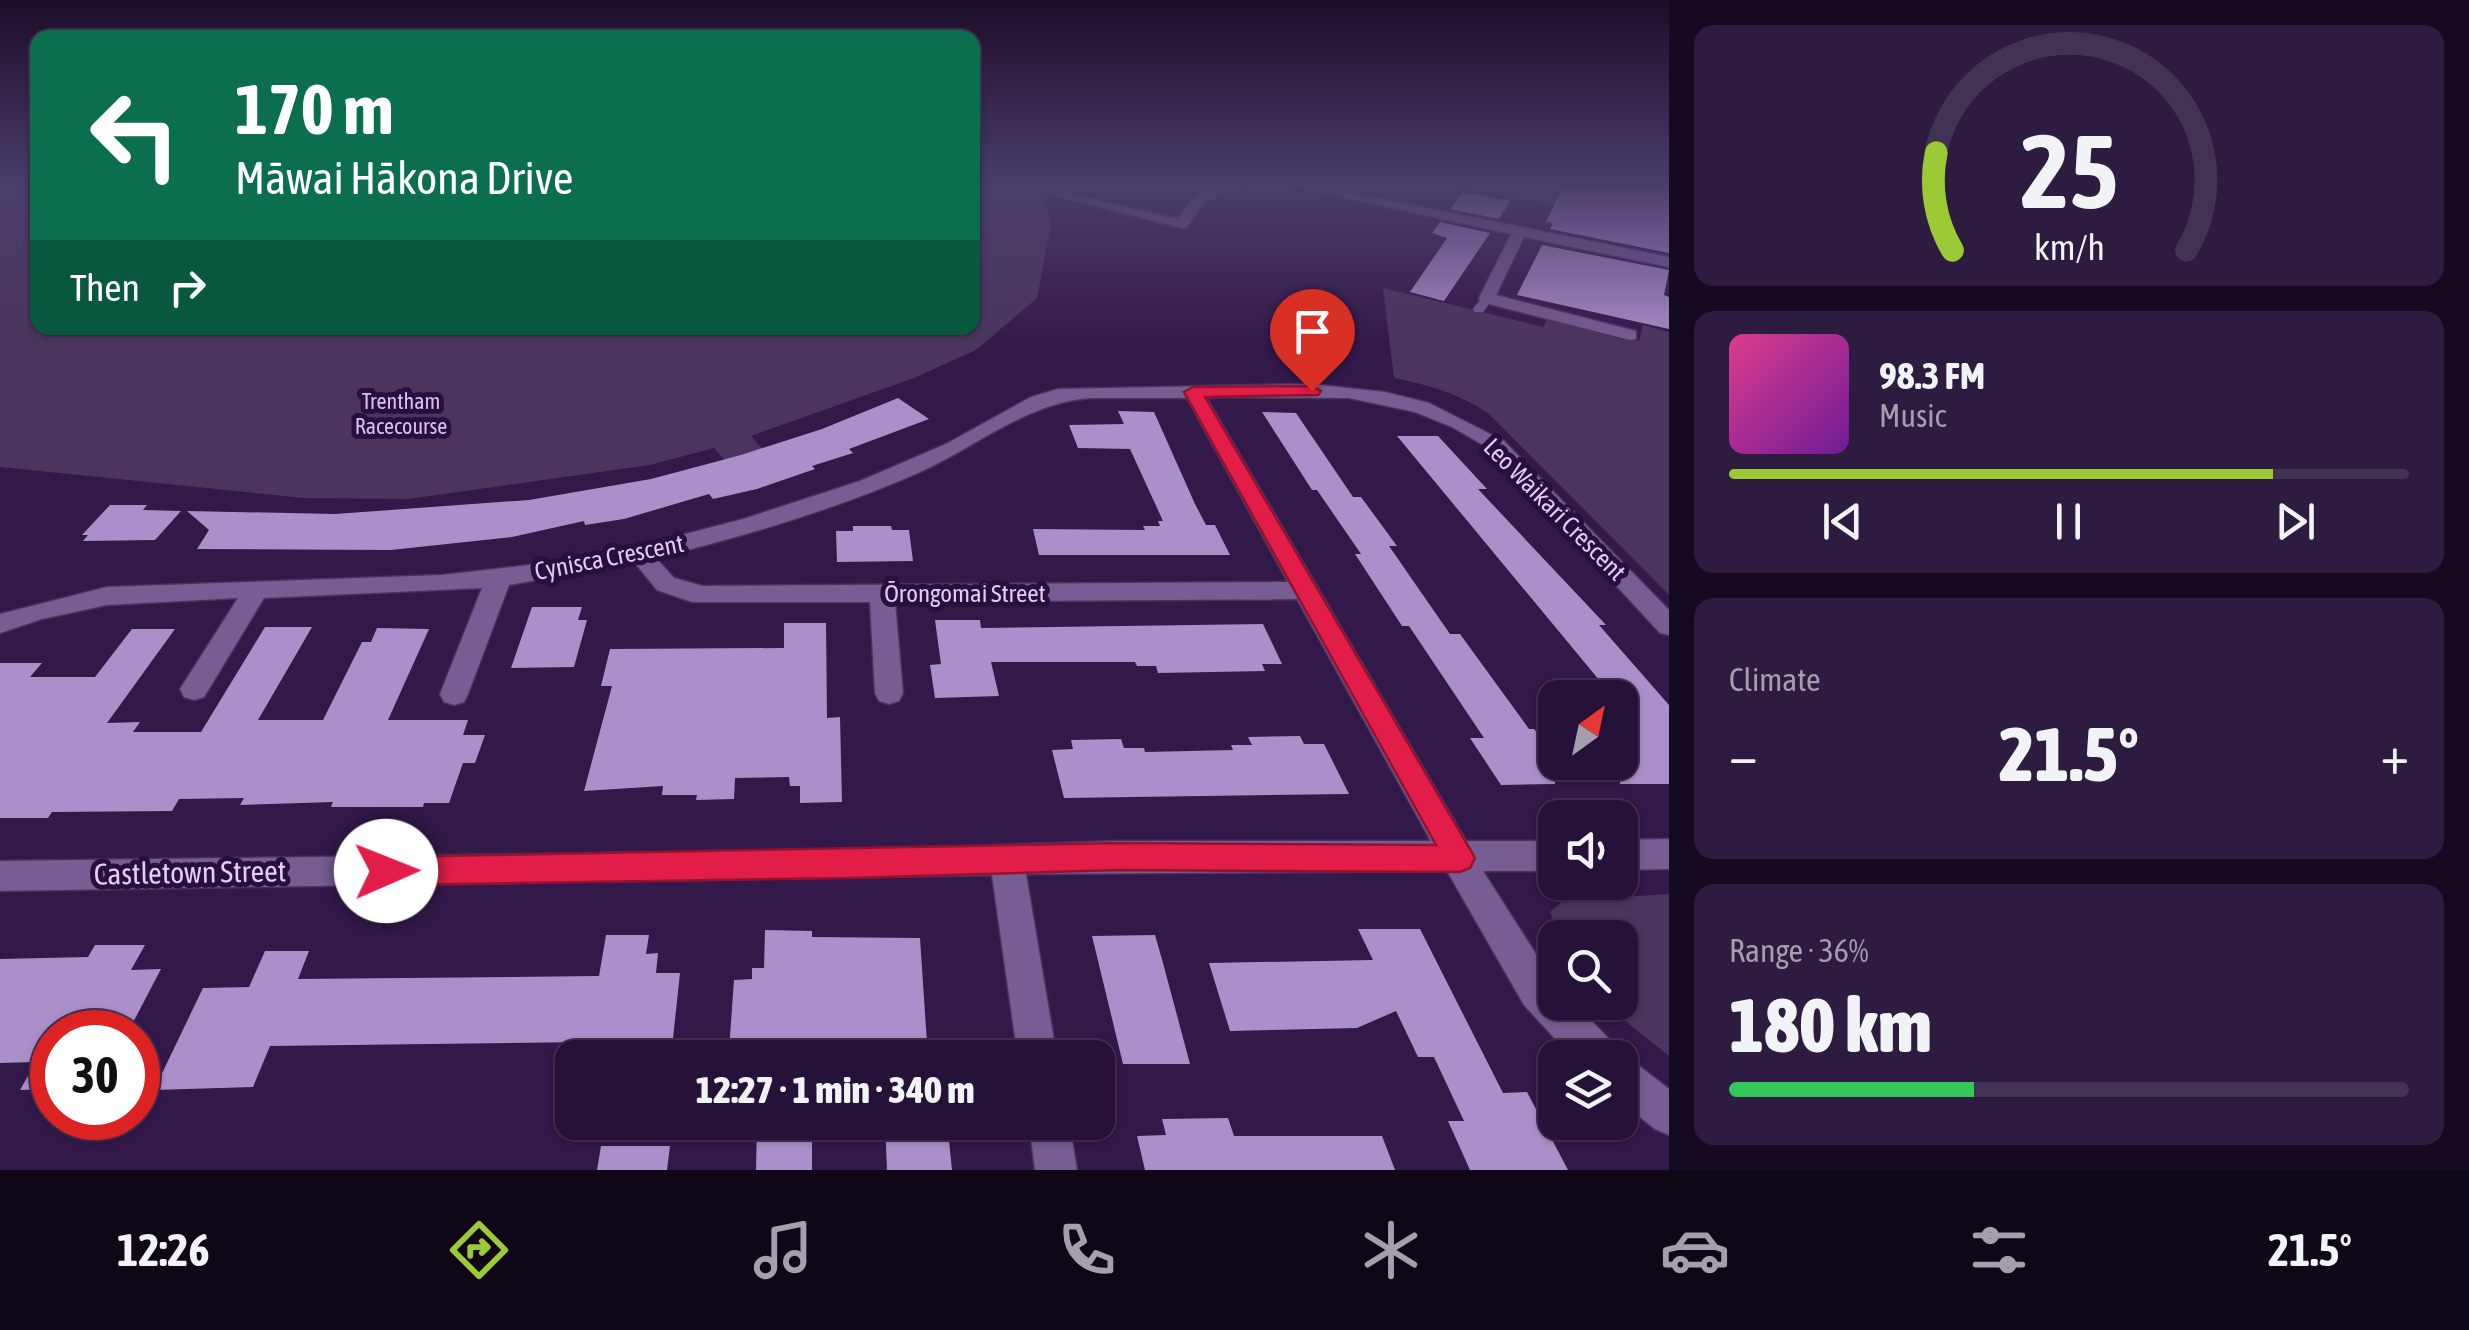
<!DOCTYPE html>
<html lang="en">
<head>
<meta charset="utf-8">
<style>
  :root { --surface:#261238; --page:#2e1b40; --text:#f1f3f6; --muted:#a49eae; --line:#423253; --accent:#9acb34 }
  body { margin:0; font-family:"Asap Condensed",sans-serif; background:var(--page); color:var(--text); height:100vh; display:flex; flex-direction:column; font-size:38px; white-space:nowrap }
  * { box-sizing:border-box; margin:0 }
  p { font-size:32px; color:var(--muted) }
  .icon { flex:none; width:55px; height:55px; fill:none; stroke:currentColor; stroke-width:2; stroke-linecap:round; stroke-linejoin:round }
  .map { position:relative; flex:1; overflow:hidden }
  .details { display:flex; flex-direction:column; gap:25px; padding:25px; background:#150a1f; width:800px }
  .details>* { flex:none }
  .top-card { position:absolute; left:30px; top:30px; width:950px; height:305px; border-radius:20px; box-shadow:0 2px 8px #0004,0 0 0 2px var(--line); background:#0b6e4f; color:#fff; overflow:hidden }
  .needle { width:65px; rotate:33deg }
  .tools { position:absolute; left:1538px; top:680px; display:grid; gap:20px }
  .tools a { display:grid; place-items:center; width:100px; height:100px; border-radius:20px; background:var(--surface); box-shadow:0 2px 8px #0004,0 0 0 2px var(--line); font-size:50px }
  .speed { position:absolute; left:30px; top:1010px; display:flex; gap:20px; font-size:50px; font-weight:700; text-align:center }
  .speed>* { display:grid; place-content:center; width:130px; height:130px; border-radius:50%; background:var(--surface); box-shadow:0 2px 8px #0004,0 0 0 2px var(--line); line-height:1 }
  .speed .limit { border:15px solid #d22; background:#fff; color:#111 }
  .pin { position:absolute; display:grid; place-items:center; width:85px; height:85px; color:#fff; margin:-102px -42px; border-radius:50% 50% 50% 0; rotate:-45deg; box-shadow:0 0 10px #0007 }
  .pin .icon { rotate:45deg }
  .me { position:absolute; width:110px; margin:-55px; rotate:89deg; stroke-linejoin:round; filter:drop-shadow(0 0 8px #0008) }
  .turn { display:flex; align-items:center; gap:35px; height:210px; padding:0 40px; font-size:45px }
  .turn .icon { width:130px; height:130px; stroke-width:2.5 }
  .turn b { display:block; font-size:70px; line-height:85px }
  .then { display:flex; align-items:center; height:95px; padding:0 40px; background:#0003; gap:20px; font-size:38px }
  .big { font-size:75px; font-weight:800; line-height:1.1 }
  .details .card { flex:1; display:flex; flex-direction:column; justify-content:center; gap:15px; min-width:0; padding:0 35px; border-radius:20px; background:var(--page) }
  .details .dial { align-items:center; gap:0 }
  .dial svg { height:260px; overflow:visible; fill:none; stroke:var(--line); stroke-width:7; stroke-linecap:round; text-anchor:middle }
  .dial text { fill:var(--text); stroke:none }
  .song { display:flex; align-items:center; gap:30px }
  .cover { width:120px; height:120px; border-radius:15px; background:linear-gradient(135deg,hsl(330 70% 55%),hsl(280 70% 35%)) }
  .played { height:10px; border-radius:5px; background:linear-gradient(90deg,var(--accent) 80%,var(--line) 80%) }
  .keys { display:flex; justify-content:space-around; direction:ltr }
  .heat { display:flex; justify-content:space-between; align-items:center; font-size:55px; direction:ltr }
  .charge { height:15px; border-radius:8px; background:linear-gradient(90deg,#34c759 36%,var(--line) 0) }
  .trip { position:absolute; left:555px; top:1040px; width:560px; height:100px; border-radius:20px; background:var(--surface); box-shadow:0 2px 8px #0004,0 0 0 2px var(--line); font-weight:800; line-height:100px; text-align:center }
  .dock { display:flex; height:160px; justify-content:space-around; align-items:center; background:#0f0716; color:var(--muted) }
  .dock .icon { width:70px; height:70px }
  .dock .selected { color:var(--accent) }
  .dock b { font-size:45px; color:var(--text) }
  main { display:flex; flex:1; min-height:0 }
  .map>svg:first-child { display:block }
</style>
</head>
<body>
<main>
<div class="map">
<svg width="1669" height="1170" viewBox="0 0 1669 1170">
  <rect width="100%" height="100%" fill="#33184a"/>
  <g fill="#4a355e">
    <polygon points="0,186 37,186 38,328 972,328 973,186 1041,186 1051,225 1037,298 976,350 914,378 751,436 765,452 729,465 714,448 650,465 408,499 304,498 0,467"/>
    <polygon points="1455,186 1624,186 1669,229"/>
    <path d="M1383 288 1543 327 1547 319 1639 341 1643 325 1669 332V595L1489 414C1460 394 1429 385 1394 378Z"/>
    <polygon points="1669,894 1669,1056 1603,1003 1620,1002 1620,938 1559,937 1550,912 1563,901"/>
  </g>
  <g fill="#ab8fca">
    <polygon points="1563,186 1669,186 1669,253 1550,229 1553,223 1546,222"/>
    <polygon points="1462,192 1510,201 1499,219 1450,209"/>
    <polygon points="1440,222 1490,233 1444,301 1410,292 1447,238 1432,233"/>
    <polygon points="1542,245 1669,270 1664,295 1669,297 1669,329 1517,295"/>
    <polygon points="898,398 929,419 849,449 853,453 812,466 815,469 757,489 713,499 709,494 624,519 585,525 584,521 512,537 391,550 197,549 209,530 187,511 335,514 529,500 651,479 741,455 822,429"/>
    <polygon points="1118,411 1154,412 1195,504 1206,525 1215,525 1230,555 1039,555 1033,529 1145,530 1143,526 1160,526 1158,521 1163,521 1130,449 1078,448 1069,425 1124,424"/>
    <polygon points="1262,412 1296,413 1353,497 1361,497 1397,546 1389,546 1450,634 1460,634 1529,729 1534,729 1540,737 1555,737 1555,784 1501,785 1470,738 1484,738 1409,626 1402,626 1355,554 1361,554 1317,490 1312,490"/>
    <polygon points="1397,436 1438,436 1487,489 1478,489 1606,625 1599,625 1669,705 1669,784 1620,784 1620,698 1614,698"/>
    <polygon points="110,505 147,505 143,510 181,511 155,540 83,541 88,535 82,535"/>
    <polygon points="853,526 891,526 892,530 909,530 913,561 837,562 836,531 853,531"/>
    <polygon points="532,607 582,607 578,620 587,620 574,667 511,668"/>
    <polygon points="935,620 980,620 981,628 1263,624 1282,664 1262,664 1265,671 1158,673 1156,666 1137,666 1135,662 991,662 999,696 935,698 930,665 941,664"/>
    <polygon points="784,623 826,623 827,718 840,717 842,802 800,803 800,786 790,786 789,777 735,778 734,799 696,800 697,795 662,795 663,786 584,791 612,686 601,686 610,649 784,648"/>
    <polygon points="265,627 312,627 258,720 323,720 362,642 371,642 377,628 429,629 388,720 468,720 463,735 485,735 475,763 463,763 449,803 424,803 423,807 331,807 333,802 240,805 244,798 179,799 172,811 52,812 48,818 0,818 0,663 42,663 30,677 95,677 132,629 175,629 107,723 140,722 133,732 201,732"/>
    <polygon points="1300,736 1304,744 1324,744 1349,794 1064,798 1052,750 1073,749 1071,740 1121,739 1124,748 1144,748 1145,752 1233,750 1231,745 1252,745 1248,737"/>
    <polygon points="1358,929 1420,929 1503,1093 1527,1092 1568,1170 1470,1170 1448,1121 1464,1121 1434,1057 1418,1057 1396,1011 1357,1028 1230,1031 1209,963 1373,960"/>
    <polygon points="765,930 812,931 812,937 920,938 928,1058 760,1058 760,1050 729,1050 734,980 752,979 752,968 764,968"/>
    <polygon points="606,935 649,935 646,954 658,953 656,973 680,973 672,1048 632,1047 631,1058 585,1058 588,1042 270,1046 253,1087 154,1090 203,988 249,987 265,951 309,951 298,979 599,976"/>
    <polygon points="1155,935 1163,963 1190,1064 1123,1064 1092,936"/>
    <polygon points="95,945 145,945 131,970 161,969 128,1032 52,1032 52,1089 20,1090 36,1062 0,1063 0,959 88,957"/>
    <polygon points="1228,1118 1234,1136 1382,1136 1395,1170 1145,1170 1137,1136 1166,1135 1162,1119"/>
    <polygon points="757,1122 812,1122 812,1170 756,1170"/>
    <polygon points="885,1122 947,1122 952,1170 887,1170"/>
    <polygon points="601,1146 670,1146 667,1170 597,1170"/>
  </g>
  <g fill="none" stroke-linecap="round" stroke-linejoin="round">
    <g stroke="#4a325d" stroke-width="2">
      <polygon id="lane" points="1483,296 1493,298 1483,312 1475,312 1473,309"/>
    </g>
    <g stroke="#4a325d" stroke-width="3">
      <g id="street">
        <polygon points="1223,186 1244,186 1205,201 1187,227 1182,228 1043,193 1050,189 1178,219 1195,195"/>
        <polygon points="1292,186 1319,186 1669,257 1669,267 1524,237 1496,295 1636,331 1636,339 1630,340 1481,302 1479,298 1511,234"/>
        <path d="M1311 384 1385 392 1429 403 1504 441 1669 610V635L1660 633 1490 449 1452 427 1415 412 1349 398 1206 397 1466 841H1555V871H1483L1555 984V1002H1573L1614 1044 1619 1057 1634 1062 1669 1089V1135L1655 1129 1620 1101V1058H1573L1524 1005 1447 871 1026 874 1057 1058H1018L992 875 0 891V861L850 850 1120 841H1431L1297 599 895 602 903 693 899 701 889 704 879 701 875 693 870 602H692L657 590 635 563 509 585 468 694 464 702 454 705 444 702 440 694 482 588 264 598 204 697 194 700 184 697 180 689 238 598 107 605 42 619 0 633V614L107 587 442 575 555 562 632 548 743 519 860 481 946 444 1031 397 1058 389ZM1091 398H1187L1288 582 703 586 674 578 656 558C745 536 834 510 918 473 975 448 1027 402 1091 398Z"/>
        <polygon points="1669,839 1669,869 1620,870 1620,840"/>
        <polygon points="1029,1122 1069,1122 1077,1170 1035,1170"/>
      </g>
    </g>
    <use href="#lane" fill="#785d94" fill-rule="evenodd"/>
    <use href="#street" fill="#785d94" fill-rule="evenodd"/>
  </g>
  <linearGradient id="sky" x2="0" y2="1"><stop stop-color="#1c0d29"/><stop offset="0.53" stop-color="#4a3d6b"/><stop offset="1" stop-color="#4a3d6b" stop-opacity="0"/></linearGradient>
  <rect width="1669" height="350" fill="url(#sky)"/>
  <polygon fill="#e11d48" stroke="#92132f" stroke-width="2.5" points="1312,386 1321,391 1318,395 1205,397 1470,849 1475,858 1470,868 1460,872 1120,870 850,878 386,885 376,881 371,871 376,861 386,857 1120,843 1436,845 1184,392 1193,387"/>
  <g text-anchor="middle" stroke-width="10" stroke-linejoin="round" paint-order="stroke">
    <g font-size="22" fill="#d9c1f5" stroke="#290e3f">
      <text x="401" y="409">Trentham<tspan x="401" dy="25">Racecourse</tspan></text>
    </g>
    <g font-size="25" fill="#ded0ef" stroke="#290e3f">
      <text transform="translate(1555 509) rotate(45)" y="9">Leo Waikari Crescent</text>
      <text transform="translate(609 557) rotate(-11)" y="9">Cynisca Crescent</text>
      <text x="965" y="602">Ōrongomai Street</text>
    </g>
    <g font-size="30" fill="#ded0ef" stroke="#290e3f">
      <text transform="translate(190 873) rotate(-1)" y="10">Castletown Street</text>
    </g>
  </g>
</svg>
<div class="tools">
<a><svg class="needle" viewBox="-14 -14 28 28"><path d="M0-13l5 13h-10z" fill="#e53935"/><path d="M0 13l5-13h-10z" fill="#a49eae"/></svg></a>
<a><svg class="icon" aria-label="sound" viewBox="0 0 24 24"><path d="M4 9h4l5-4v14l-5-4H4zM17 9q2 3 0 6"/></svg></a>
<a><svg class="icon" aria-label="search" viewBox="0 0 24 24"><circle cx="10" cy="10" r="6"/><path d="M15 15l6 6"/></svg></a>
<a><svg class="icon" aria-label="layers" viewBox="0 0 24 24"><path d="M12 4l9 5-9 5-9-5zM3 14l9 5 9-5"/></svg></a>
</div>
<div class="speed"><div class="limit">30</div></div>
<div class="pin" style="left:1312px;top:391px;background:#d93025"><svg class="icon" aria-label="arrive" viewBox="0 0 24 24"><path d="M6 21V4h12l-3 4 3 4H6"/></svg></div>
<svg class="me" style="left:386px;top:871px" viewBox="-20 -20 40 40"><circle r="19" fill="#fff"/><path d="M0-13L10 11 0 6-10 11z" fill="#e11d48"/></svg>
<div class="trip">12:27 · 1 min · 340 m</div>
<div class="top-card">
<div class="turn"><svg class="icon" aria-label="left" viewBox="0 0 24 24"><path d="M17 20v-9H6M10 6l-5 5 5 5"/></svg><div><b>170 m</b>Māwai Hākona Drive</div></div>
<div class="then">Then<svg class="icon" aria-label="right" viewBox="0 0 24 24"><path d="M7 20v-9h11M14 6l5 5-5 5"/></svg></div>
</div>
</div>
<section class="details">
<div class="card dial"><svg viewBox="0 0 100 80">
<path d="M14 69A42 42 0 1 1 86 69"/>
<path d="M14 69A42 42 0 0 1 9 39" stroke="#9acb34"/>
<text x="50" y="56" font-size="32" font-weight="700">25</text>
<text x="50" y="72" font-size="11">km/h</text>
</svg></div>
<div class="card">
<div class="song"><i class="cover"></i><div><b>98.3 FM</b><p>Music</p></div></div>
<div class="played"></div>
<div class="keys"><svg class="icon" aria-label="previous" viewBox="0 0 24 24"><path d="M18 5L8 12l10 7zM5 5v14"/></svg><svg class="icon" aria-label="pause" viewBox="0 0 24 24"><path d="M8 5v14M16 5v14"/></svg><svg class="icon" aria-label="next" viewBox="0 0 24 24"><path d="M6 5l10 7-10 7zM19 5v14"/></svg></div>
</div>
<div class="card"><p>Climate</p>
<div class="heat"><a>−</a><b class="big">21.5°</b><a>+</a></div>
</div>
<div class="card"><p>Range · 36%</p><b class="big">180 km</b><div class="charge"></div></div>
</section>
</main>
<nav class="dock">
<b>12:26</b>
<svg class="icon selected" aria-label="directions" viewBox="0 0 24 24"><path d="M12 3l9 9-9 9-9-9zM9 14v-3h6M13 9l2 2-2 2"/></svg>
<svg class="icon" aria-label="music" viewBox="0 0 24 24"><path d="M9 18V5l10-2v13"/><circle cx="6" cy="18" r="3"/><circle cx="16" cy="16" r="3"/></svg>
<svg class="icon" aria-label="phone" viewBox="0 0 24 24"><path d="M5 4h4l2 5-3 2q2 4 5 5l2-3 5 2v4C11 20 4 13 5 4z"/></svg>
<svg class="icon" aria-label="climate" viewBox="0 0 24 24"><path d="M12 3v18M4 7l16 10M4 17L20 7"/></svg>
<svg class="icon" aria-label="car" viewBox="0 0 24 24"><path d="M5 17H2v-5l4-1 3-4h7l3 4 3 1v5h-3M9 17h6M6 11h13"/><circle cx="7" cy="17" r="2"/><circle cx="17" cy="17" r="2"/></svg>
<svg class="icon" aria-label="filters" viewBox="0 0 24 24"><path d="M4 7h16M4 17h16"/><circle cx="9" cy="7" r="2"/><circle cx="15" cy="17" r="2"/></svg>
<b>21.5°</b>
</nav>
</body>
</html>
